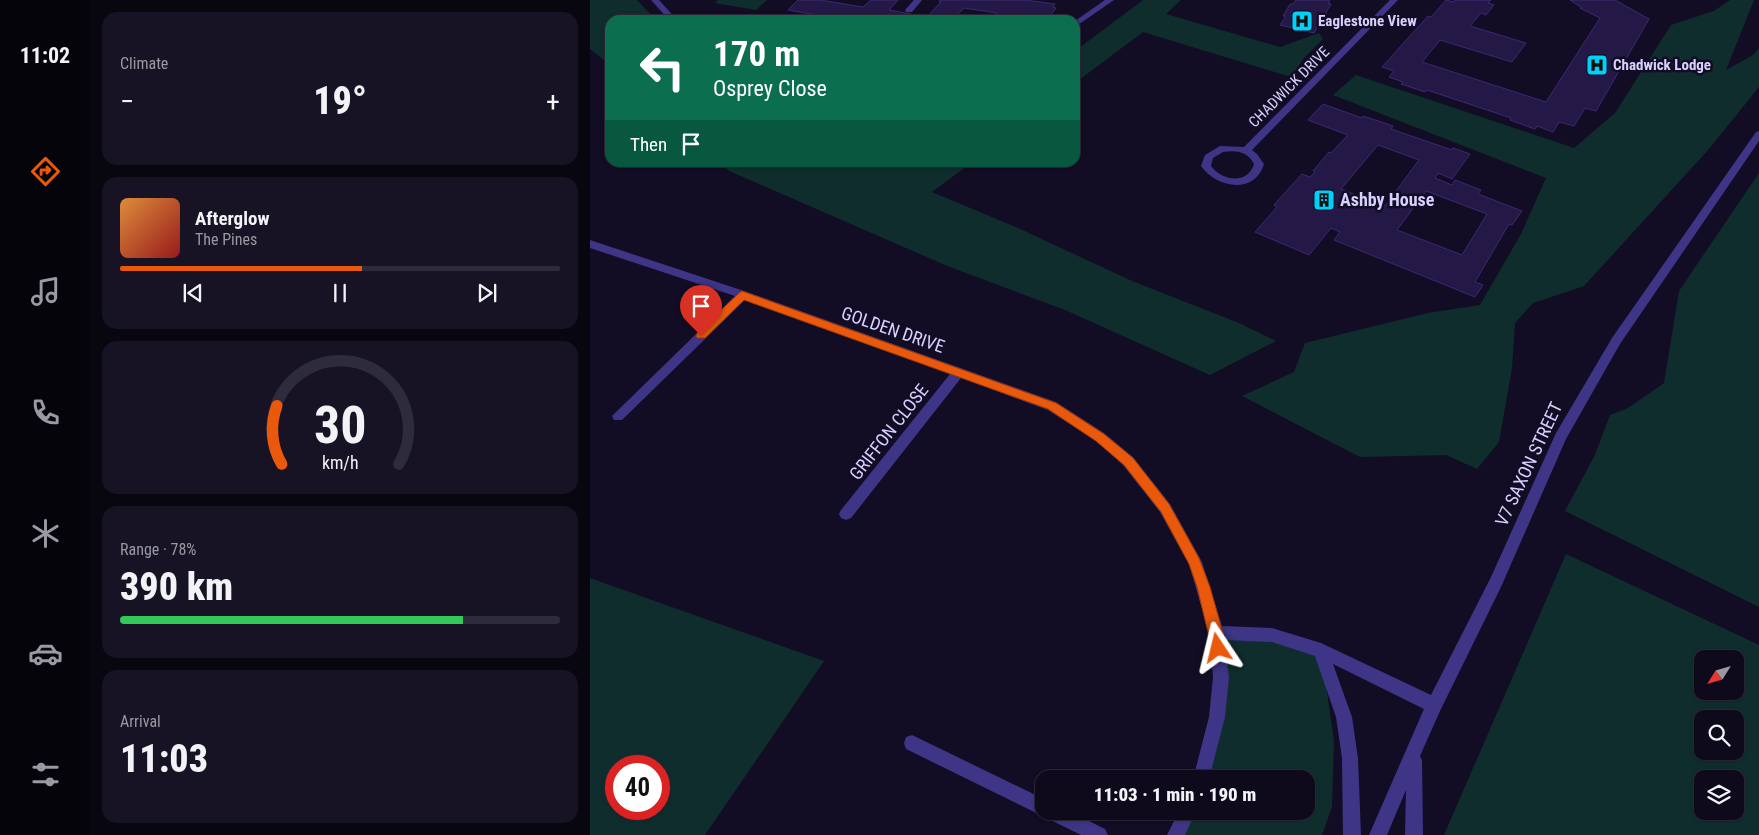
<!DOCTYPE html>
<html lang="en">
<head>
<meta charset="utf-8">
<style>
  :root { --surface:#0e0a1b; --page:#171324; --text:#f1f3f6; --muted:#9b9aa3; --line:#2e2b3a; --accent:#ea580c }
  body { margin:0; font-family:"Roboto Condensed",sans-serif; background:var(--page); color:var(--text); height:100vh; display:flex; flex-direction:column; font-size:19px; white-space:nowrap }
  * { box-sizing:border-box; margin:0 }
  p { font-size:16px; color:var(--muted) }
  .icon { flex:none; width:28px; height:28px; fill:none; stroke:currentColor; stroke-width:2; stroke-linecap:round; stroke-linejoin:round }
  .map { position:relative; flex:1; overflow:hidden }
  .details { display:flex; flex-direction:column; gap:12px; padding:12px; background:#08060f; width:500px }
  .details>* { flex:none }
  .guide { position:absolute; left:15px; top:15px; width:475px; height:152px; border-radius:15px; box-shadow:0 1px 4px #0004,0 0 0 1px var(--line); background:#0b6e4f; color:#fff; overflow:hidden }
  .needle { width:32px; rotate:233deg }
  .buttons { position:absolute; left:1104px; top:650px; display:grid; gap:10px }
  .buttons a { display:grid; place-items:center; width:50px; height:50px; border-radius:10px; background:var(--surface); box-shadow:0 1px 4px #0004,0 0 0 1px var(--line); font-size:25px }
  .speed { position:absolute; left:15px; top:755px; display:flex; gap:10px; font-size:25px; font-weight:700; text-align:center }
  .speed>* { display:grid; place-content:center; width:65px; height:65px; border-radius:50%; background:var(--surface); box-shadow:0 1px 4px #0004,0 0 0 1px var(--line); line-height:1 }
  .speed .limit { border:8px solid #d22; background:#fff; color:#111 }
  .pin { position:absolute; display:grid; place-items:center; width:42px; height:42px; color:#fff; margin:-51px -21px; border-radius:50% 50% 50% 0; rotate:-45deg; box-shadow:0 0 5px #0007 }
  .pin .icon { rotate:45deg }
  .me { position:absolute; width:55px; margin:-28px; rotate:350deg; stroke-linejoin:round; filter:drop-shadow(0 0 4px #0008) }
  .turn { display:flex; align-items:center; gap:18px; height:105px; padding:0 25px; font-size:22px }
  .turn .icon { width:65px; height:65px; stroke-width:2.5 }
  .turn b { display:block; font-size:35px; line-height:42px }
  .then { display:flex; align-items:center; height:48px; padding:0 25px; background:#0003; gap:10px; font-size:19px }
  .big { font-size:38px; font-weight:800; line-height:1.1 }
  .details .tile { flex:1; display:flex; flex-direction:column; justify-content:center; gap:8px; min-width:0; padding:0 18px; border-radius:15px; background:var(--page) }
  .details .dial { align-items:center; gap:0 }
  .dial svg { height:130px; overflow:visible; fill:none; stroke:var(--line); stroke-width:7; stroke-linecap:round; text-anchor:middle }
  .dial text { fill:var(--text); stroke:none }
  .song { display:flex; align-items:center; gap:15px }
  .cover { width:60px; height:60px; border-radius:8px; background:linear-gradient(135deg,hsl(30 70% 55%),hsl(0 70% 35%)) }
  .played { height:5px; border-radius:2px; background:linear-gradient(90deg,var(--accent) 55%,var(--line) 55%) }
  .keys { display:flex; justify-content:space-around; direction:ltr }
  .heat { display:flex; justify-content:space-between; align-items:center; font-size:28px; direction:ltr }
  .charge { height:8px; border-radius:4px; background:linear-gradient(90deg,#34c759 78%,var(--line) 0) }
  .trip { position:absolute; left:445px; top:770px; width:280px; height:50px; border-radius:15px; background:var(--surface); box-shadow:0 1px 4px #0004,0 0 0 1px var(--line); font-weight:800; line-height:50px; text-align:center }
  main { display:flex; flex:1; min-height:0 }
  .tab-bar { display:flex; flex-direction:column; width:90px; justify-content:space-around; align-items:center; background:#06040b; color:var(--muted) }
  .tab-bar .icon { width:35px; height:35px }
  .tab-bar .on { color:var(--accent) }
  .tab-bar b { font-size:22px; color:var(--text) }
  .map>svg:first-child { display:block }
</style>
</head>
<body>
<main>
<nav class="tab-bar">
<b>11:02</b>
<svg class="icon on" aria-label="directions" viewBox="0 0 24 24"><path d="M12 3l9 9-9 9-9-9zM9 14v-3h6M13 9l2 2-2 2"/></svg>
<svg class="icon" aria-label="music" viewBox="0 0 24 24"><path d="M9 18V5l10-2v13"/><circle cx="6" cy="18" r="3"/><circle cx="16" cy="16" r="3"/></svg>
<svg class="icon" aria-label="phone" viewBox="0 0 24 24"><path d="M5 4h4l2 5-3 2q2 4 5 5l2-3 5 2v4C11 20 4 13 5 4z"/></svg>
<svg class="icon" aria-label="climate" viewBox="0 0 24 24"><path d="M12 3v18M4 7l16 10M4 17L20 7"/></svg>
<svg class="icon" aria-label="car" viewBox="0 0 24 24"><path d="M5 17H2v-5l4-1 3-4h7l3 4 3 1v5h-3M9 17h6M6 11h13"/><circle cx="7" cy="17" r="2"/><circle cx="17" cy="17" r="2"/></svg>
<svg class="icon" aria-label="filters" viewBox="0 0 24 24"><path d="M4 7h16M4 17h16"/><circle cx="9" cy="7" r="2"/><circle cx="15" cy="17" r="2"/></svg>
</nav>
<section class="details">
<div class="tile"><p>Climate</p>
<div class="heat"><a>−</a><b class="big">19°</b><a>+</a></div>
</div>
<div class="tile">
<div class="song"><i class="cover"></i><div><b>Afterglow</b><p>The Pines</p></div></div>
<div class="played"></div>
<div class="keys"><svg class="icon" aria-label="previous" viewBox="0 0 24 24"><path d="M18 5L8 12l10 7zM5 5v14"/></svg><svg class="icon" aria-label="pause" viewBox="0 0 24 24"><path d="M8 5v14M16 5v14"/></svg><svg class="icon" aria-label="next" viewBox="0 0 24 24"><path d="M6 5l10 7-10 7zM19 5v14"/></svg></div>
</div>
<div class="tile dial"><svg viewBox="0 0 100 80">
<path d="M14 69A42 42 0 1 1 86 69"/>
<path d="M14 69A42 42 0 0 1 11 33" stroke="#ea580c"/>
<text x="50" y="56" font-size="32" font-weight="700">30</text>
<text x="50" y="72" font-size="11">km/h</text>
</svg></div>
<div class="tile"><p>Range · 78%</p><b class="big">390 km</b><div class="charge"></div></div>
<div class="tile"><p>Arrival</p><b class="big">11:03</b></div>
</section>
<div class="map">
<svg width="1169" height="835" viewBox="0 0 1169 835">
  <rect width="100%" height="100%" fill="#120d24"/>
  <g fill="#102d2e" fill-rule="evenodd">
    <polygon points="0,0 47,0 66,20 20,20 20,65 0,49"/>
    <polygon points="128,0 177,0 166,10 125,3"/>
    <polygon points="553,0 591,0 576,14 690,47 729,33 733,39 714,58 701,77 553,32 485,83 485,51"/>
    <polygon points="1140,0 1164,0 1136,70 1163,55 1169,48 1169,87 1119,149 994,286 943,303 925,323 922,368 909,442 887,469 856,455 770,457 652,396 704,372 715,343 838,313 890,305 931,234 956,178 743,95 766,75 984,148 1025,113 1081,25 1124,11"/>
    <polygon points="130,163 381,163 342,192 428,228 542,281 649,323 686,341 620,375 475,310 355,265 139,171"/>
    <polygon points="1169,173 1169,607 975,511 1005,455 1020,415 1038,408 1074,383 1089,291"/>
    <path d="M976 554 1169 645V835H854ZM1112 659H1145V691H1112ZM1112 719H1145V751H1112ZM1112 779H1145V811H1112Z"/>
    <path d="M0 578 234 661 115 835H0ZM26 766H69V809H26Z"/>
    <polygon points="626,633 731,650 744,741 742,807 732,835 586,835 598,811 716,811 716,779 611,779 627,717"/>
  </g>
  <g fill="#241846" stroke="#3c2973" fill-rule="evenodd">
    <polygon points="208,0 230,0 273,7 281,0 308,0 299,10 337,17 351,2 349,2 350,0 435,0 465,4 463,7 466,8 457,20 401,20 407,13 374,8 362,20 254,20 198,10"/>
    <polygon points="706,0 740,0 738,3 741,4 724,33 690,25 696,16 693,16 700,4 703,4"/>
    <polygon points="856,0 863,2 865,0 901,0 898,3 904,5 896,15 891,13 880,26 936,43 922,62 850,40 832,62 956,102 1010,18 990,8 992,8 980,0 1025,0 1059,19 1006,111 995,108 984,126 969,122 963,132 947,126 945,129 920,120 921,118 837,90 835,92 811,84 813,82 799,77 804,71 792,67 838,16 841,17"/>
    <path d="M733 104 772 118 773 116 803 126 801 129 862 150 863 148 880 154 862 179 848 173 845 178 862 185 865 180 891 190 888 194 932 211 922 225 919 224 885 282 893 285 885 297 744 240 750 232 741 228 719 255 665 232 687 207 684 205 712 174 720 177 725 172 723 171 739 152 741 153 758 135 718 120ZM788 145 829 160 795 206 751 189ZM836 191 897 214 872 255 807 230Z"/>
  </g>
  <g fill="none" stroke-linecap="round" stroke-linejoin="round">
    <g fill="#3e3586" fill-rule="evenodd">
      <polygon points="61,0 69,0 87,20 79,20"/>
      <polygon points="324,0 332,0 322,12 316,12 315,10"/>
      <polygon points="515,0 524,0 485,27 485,21"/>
      <path d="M800 0H808L662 150 667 154 674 164C665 195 626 188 611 166L615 155 630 146 654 147ZM633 152C645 150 658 151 664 164 658 185 632 181 621 166L623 158Z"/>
      <polygon points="1169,131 1169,141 1030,344 976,439 911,587 850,711 830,756 832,760 833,835 815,835 816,790 797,835 779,835 834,709 743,664 762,717 768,758 771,835 753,835 752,758 746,717 725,656 682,642 634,640 639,677 635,717 619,779 603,779 619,717 623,677 619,633 599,564 570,512 533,465 506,441 458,410 371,378 261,518 256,520 251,518 249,514 251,510 360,374 155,300 32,420 24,420 22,416 145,296 0,248 0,240 157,292 466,402 514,433 543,457 580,504 612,562 632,626 682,628 731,643 841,695 901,577 966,433 1022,338 1166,132"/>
      <polygon points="322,735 454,799 454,811 479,811 515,829 518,835 491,835 316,749 314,743 316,737"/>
      <polygon points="589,811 606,811 595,835 577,835"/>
    </g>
  </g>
  <polygon fill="#ea580c" stroke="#983908" points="152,291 466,403 514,434 543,458 579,504 609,558 620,587 633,633 634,648 632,653 628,655 623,653 607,587 599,564 571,512 534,465 506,441 458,409 154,300 115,338 107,338 106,336 107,333 149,293"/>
  <defs>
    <g id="hospital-square" transform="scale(1.125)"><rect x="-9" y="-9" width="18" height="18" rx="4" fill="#00d1fb" stroke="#120d24"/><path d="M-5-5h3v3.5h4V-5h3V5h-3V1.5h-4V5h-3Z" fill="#111"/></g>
    <g id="building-square" transform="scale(1.125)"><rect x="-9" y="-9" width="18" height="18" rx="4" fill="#00d1fb" stroke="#120d24"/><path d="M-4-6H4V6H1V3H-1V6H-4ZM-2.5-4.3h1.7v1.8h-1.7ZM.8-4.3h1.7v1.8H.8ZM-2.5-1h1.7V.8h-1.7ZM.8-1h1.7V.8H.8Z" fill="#111"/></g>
  </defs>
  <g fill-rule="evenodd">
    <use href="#hospital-square" x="712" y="21"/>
    <use href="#hospital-square" x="1007" y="65"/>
    <use href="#building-square" x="734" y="200"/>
  </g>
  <g text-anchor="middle" stroke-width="5" stroke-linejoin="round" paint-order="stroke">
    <g font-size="15" font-weight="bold" fill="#d8d0ff" stroke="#120d24" text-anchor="start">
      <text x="728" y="26">Eaglestone View</text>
      <text x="1023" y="70">Chadwick Lodge</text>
    </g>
    <g font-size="15" fill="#d8d0ff" stroke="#120d24">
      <text transform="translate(699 87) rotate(-45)" y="5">CHADWICK DRIVE</text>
    </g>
    <g font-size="18" font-weight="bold" fill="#d8d0ff" stroke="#120d24" text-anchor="start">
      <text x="750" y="206">Ashby House</text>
    </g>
    <g font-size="18" fill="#d8d0ff" stroke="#120d24">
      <text transform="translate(303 330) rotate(19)" y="6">GOLDEN DRIVE</text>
      <text transform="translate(299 432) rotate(-52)" y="6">GRIFFON CLOSE</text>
      <text transform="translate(939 464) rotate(-65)" y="6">V7 SAXON STREET</text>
    </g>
  </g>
</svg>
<div class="buttons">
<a><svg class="needle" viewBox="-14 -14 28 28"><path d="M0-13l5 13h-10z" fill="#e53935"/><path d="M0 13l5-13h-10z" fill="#9b9aa3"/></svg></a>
<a><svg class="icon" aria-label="search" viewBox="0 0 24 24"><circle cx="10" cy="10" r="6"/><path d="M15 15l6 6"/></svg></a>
<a><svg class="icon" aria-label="layers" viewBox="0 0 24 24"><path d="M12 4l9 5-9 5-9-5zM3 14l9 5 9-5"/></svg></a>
</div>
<div class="speed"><div class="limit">40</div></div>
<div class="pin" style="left:111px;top:336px;background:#d93025"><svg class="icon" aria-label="arrive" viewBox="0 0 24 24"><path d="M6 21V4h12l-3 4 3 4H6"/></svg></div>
<svg class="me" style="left:628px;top:648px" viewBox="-20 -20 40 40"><path d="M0-17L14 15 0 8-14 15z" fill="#ea580c" stroke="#fff" stroke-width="4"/></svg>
<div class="trip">11:03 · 1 min · 190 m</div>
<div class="guide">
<div class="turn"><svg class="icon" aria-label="left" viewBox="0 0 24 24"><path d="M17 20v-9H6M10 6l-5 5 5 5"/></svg><div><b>170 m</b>Osprey Close</div></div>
<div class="then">Then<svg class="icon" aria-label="arrive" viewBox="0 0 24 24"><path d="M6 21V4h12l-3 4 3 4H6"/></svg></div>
</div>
</div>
</main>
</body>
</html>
